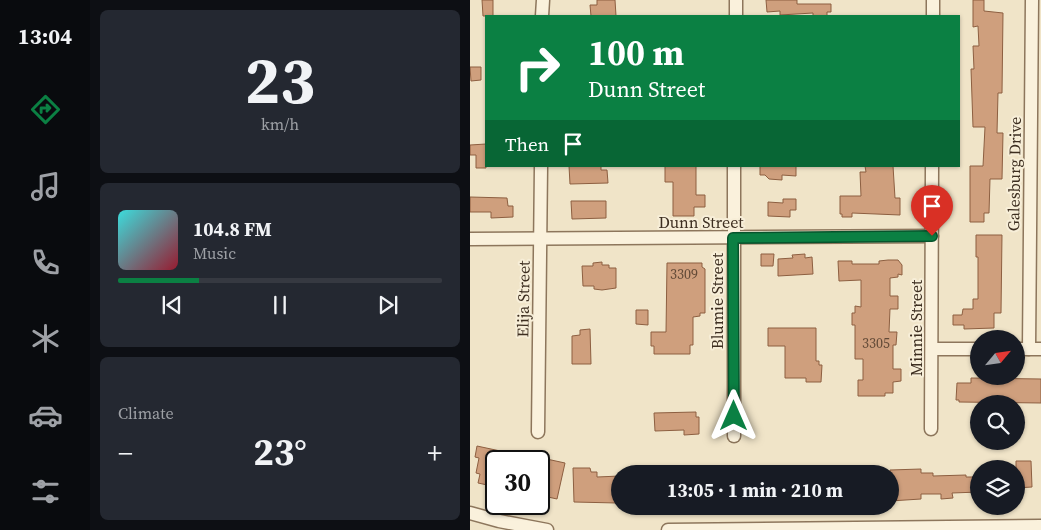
<!DOCTYPE html>
<html lang="en">
<head>
<meta charset="utf-8">
<style>
  :root { --surface:#171b24; --page:#242831; --text:#f1f3f6; --muted:#9ea1a6; --line:#363941; --accent:#0b8043 }
  body { margin:0; font-family:"Source Serif 4",serif; background:var(--page); color:var(--text); height:100vh; display:flex; flex-direction:column; font-size:19px; white-space:nowrap }
  * { box-sizing:border-box; margin:0 }
  p { font-size:16px; color:var(--muted) }
  .icon { flex:none; width:28px; height:28px; fill:none; stroke:currentColor; stroke-width:2; stroke-linecap:round; stroke-linejoin:round }
  .map { position:relative; flex:1; overflow:hidden }
  .drawer { display:flex; flex-direction:column; gap:10px; padding:10px; background:#0d0f14; width:380px }
  .drawer>* { flex:none }
  .guide { position:absolute; left:15px; top:15px; width:475px; height:152px; border-radius:0px; box-shadow:0 1px 4px #0004; background:#0b8043; color:#fff; overflow:hidden }
  .needle { width:32px; rotate:61deg }
  .controls { position:absolute; left:500px; top:330px; display:grid; gap:10px }
  .controls a { display:grid; place-items:center; width:55px; height:55px; border-radius:50%; background:var(--surface); box-shadow:0 1px 4px #0004; font-size:25px }
  .speed { position:absolute; left:15px; top:450px; display:flex; gap:10px; font-size:25px; font-weight:700; text-align:center }
  .speed>* { display:grid; place-content:center; width:65px; height:65px; border-radius:50%; background:var(--surface); box-shadow:0 1px 4px #0004; line-height:1 }
  .speed .limit { border:2px solid #111; border-radius:8px; background:#fff; color:#111 }
  .pin { position:absolute; display:grid; place-items:center; width:42px; height:42px; color:#fff; margin:-51px -21px; border-radius:50% 50% 50% 0; rotate:-45deg; box-shadow:0 0 5px #0007 }
  .pin .icon { rotate:45deg }
  .me { position:absolute; width:55px; margin:-28px; rotate:0deg; stroke-linejoin:round; filter:drop-shadow(0 0 4px #0008) }
  .turn { display:flex; align-items:center; gap:18px; height:105px; padding:0 20px; font-size:22px }
  .turn .icon { width:65px; height:65px; stroke-width:2.5 }
  .turn b { display:block; font-size:35px; line-height:42px }
  .then { display:flex; align-items:center; height:48px; padding:0 20px; background:#0003; gap:10px; font-size:19px }
  .big { font-size:38px; font-weight:700; line-height:1.1 }
  .drawer .card { flex:1; display:flex; flex-direction:column; justify-content:center; gap:8px; min-width:0; padding:0 18px; border-radius:8px; background:var(--page) }
  .drawer .dial { align-items:center; gap:0 }
  .dial b { font-size:65px; line-height:1 }
  .song { display:flex; align-items:center; gap:15px }
  .cover { width:60px; height:60px; border-radius:8px; background:linear-gradient(135deg,hsl(180 70% 55%),hsl(350 70% 35%)) }
  .played { height:5px; border-radius:2px; background:linear-gradient(90deg,var(--accent) 25%,var(--line) 25%) }
  .keys { display:flex; justify-content:space-around; direction:ltr }
  .heat { display:flex; justify-content:space-between; align-items:center; font-size:28px; direction:ltr }
  .trip { position:absolute; left:141px; top:465px; width:288px; height:50px; border-radius:25px; background:var(--surface); box-shadow:0 1px 4px #0004; font-weight:700; line-height:50px; text-align:center }
  main { display:flex; flex:1; min-height:0 }
  .menu { display:flex; flex-direction:column; width:90px; justify-content:space-around; align-items:center; background:#090b0e; color:var(--muted) }
  .menu .icon { width:35px; height:35px }
  .menu .on { color:var(--accent) }
  .menu b { font-size:22px; color:var(--text) }
  .map>svg:first-child { display:block }
</style>
</head>
<body>
<main>
<nav class="menu">
<b>13:04</b>
<svg class="icon on" aria-label="directions" viewBox="0 0 24 24"><path d="M12 3l9 9-9 9-9-9zM9 14v-3h6M13 9l2 2-2 2"/></svg>
<svg class="icon" aria-label="music" viewBox="0 0 24 24"><path d="M9 18V5l10-2v13"/><circle cx="6" cy="18" r="3"/><circle cx="16" cy="16" r="3"/></svg>
<svg class="icon" aria-label="phone" viewBox="0 0 24 24"><path d="M5 4h4l2 5-3 2q2 4 5 5l2-3 5 2v4C11 20 4 13 5 4z"/></svg>
<svg class="icon" aria-label="climate" viewBox="0 0 24 24"><path d="M12 3v18M4 7l16 10M4 17L20 7"/></svg>
<svg class="icon" aria-label="car" viewBox="0 0 24 24"><path d="M5 17H2v-5l4-1 3-4h7l3 4 3 1v5h-3M9 17h6M6 11h13"/><circle cx="7" cy="17" r="2"/><circle cx="17" cy="17" r="2"/></svg>
<svg class="icon" aria-label="filters" viewBox="0 0 24 24"><path d="M4 7h16M4 17h16"/><circle cx="9" cy="7" r="2"/><circle cx="15" cy="17" r="2"/></svg>
</nav>
<section class="drawer">
<div class="card dial"><b>23</b><p>km/h</p></div>
<div class="card">
<div class="song"><i class="cover"></i><div><b>104.8 FM</b><p>Music</p></div></div>
<div class="played"></div>
<div class="keys"><svg class="icon" aria-label="previous" viewBox="0 0 24 24"><path d="M18 5L8 12l10 7zM5 5v14"/></svg><svg class="icon" aria-label="pause" viewBox="0 0 24 24"><path d="M8 5v14M16 5v14"/></svg><svg class="icon" aria-label="next" viewBox="0 0 24 24"><path d="M6 5l10 7-10 7zM19 5v14"/></svg></div>
</div>
<div class="card"><p>Climate</p>
<div class="heat"><a>−</a><b class="big">23°</b><a>+</a></div>
</div>
</section>
<div class="map">
<svg width="571" height="530" viewBox="0 0 571 530">
  <rect width="100%" height="100%" fill="#f0e4c8"/>
  <g fill="#cf9f7d" stroke="#8d5f41">
    <polygon points="12,0 23,0 23,16 13,16"/>
    <polygon points="127,0 145,0 146,16 121,16 120,5 127,5"/>
    <polygon points="296,0 327,0 327,4 361,4 361,12 357,12 357,16 343,16 343,13 310,15 310,11 297,12"/>
    <polygon points="503,0 514,0 514,11 533,13 532,93 528,93 527,133 533,133 532,179 520,179 519,213 514,213 514,222 500,222 500,166 513,166 515,127 503,127 501,69 504,69 503,46 509,46 508,26 503,27"/>
    <polygon points="0,67 11,67 11,80 1,81"/>
    <polygon points="16,144 16,168 6,168 6,155 0,155 0,145"/>
    <polygon points="99,166 131,166 131,170 137,170 138,183 100,184"/>
    <polygon points="195,166 226,166 226,195 235,195 235,207 224,207 224,216 203,216 203,182 195,182"/>
    <polygon points="290,166 326,166 326,176 312,175 312,180 299,179 295,175 290,175"/>
    <polygon points="395,166 423,166 425,198 430,198 430,215 382,213 382,217 372,217 372,214 370,214 370,196 391,196 390,172 396,172"/>
    <polygon points="0,197 37,198 38,206 43,206 43,217 21,218 21,212 0,212"/>
    <polygon points="313,199 326,199 326,210 320,210 320,217 298,216 298,202 313,203"/>
    <polygon points="101,201 136,201 136,218 102,219"/>
    <polygon points="506,235 532,235 531,313 524,313 524,328 494,329 494,325 483,325 483,315 492,315 493,309 503,309 503,299 508,299 508,257 506,257"/>
    <polygon points="291,254 304,254 303,266 291,266"/>
    <polygon points="335,254 335,258 342,257 343,274 308,276 308,259 323,258 322,255"/>
    <polygon points="418,260 428,260 432,265 432,275 428,274 428,277 420,278 420,296 428,296 428,309 420,309 419,332 427,332 426,345 423,345 423,369 431,369 431,381 423,382 423,393 415,393 415,396 388,396 388,380 393,380 393,359 385,359 385,325 382,325 382,313 385,313 385,306 391,307 391,280 369,281 368,261 382,261 382,264 409,264 409,261"/>
    <polygon points="132,262 132,265 139,265 139,268 146,268 146,288 132,290 124,289 124,286 113,286 112,266 123,266 123,263"/>
    <polygon points="197,263 232,263 232,267 235,269 235,313 230,313 230,316 223,317 223,345 220,345 220,354 184,354 184,346 181,346 181,332 196,332"/>
    <polygon points="166,310 178,310 178,325 166,324"/>
    <polygon points="298,328 346,328 346,361 349,361 349,365 352,365 351,382 336,382 336,378 315,378 315,346 298,346"/>
    <polygon points="120,329 121,364 102,364 102,336 110,335 110,330"/>
    <polygon points="501,378 571,379 571,403 489,402 489,400 486,400 487,383 501,383"/>
    <polygon points="226,412 226,417 229,417 229,434 214,435 214,430 185,431 184,413"/>
    <polygon points="7,446 58,457 58,461 26,461 22,486 8,483 10,474 6,473 9,458 5,457"/>
    <polygon points="72,458 95,463 87,499 69,495 72,474 69,472"/>
    <polygon points="546,461 561,461 562,487 546,488"/>
    <polygon points="103,468 120,468 121,472 127,472 127,477 150,476 150,496 147,496 147,503 104,502"/>
    <polygon points="451,469 451,473 463,473 463,476 496,475 496,477 509,477 509,492 482,493 483,498 471,499 471,494 451,494 451,499 420,501 420,470"/>
  </g>
  <g fill="none" stroke-linecap="round" stroke-linejoin="round">
    <g stroke="#8d765c" stroke-width="15">
      <g id="minor">
        <polyline points="72,16 73,0"/>
        <polyline points="266,16 266,0"/>
        <polyline points="463,16 463,0"/>
        <polyline points="0,239 462,236"/>
        <polyline points="463,349 509,349"/>
        <polyline points="546,349 571,349"/>
        <polyline points="559,349 562,0"/>
        <polyline points="461,429 462,166"/>
        <polyline points="68,432 71,166"/>
        <polyline points="264,436 264,166"/>
        <polyline points="0,513 29,521 77,530"/>
        <polyline points="198,530 571,526"/>
      </g>
    </g>
    <use href="#minor" stroke="#faf1dc" stroke-width="12"/>
  </g>
  <g fill="none" stroke-linecap="round" stroke-linejoin="round">
    <g stroke="#07532c" stroke-width="12">
      <polyline id="route" points="264,416 263,238 462,236"/>
    </g>
    <use href="#route" stroke="#0b8043" stroke-width="9"/>
  </g>
  <g text-anchor="middle" stroke-width="4" stroke-linejoin="round" paint-order="stroke">
    <g font-size="14" fill="#624a37">
      <text x="214" y="279">3309</text>
      <text x="406" y="348">3305</text>
    </g>
    <g font-size="16" fill="#3d2e20" stroke="#f7eed8">
      <text transform="translate(544 174) rotate(-89)" y="6">Galesburg Drive</text>
      <text x="231" y="228">Dunn Street</text>
      <text transform="translate(53 299) rotate(-89)" y="6">Elija Street</text>
      <text transform="translate(247 301) rotate(-90)" y="6">Blumie Street</text>
      <text transform="translate(446 328) rotate(-90)" y="6">Minnie Street</text>
    </g>
  </g>
</svg>
<div class="controls">
<a><svg class="needle" viewBox="-14 -14 28 28"><path d="M0-13l5 13h-10z" fill="#e53935"/><path d="M0 13l5-13h-10z" fill="#9ea1a6"/></svg></a>
<a><svg class="icon" aria-label="search" viewBox="0 0 24 24"><circle cx="10" cy="10" r="6"/><path d="M15 15l6 6"/></svg></a>
<a><svg class="icon" aria-label="layers" viewBox="0 0 24 24"><path d="M12 4l9 5-9 5-9-5zM3 14l9 5 9-5"/></svg></a>
</div>
<div class="speed"><div class="limit">30</div></div>
<div class="pin" style="left:462px;top:236px;background:#d93025"><svg class="icon" aria-label="arrive" viewBox="0 0 24 24"><path d="M6 21V4h12l-3 4 3 4H6"/></svg></div>
<svg class="me" style="left:264px;top:416px" viewBox="-20 -20 40 40"><path d="M0-17L14 15 0 8-14 15z" fill="#0b8043" stroke="#fff" stroke-width="4"/></svg>
<div class="trip">13:05 · 1 min · 210 m</div>
<div class="guide">
<div class="turn"><svg class="icon" aria-label="right" viewBox="0 0 24 24"><path d="M7 20v-9h11M14 6l5 5-5 5"/></svg><div><b>100 m</b>Dunn Street</div></div>
<div class="then">Then<svg class="icon" aria-label="arrive" viewBox="0 0 24 24"><path d="M6 21V4h12l-3 4 3 4H6"/></svg></div>
</div>
</div>
</main>
</body>
</html>
